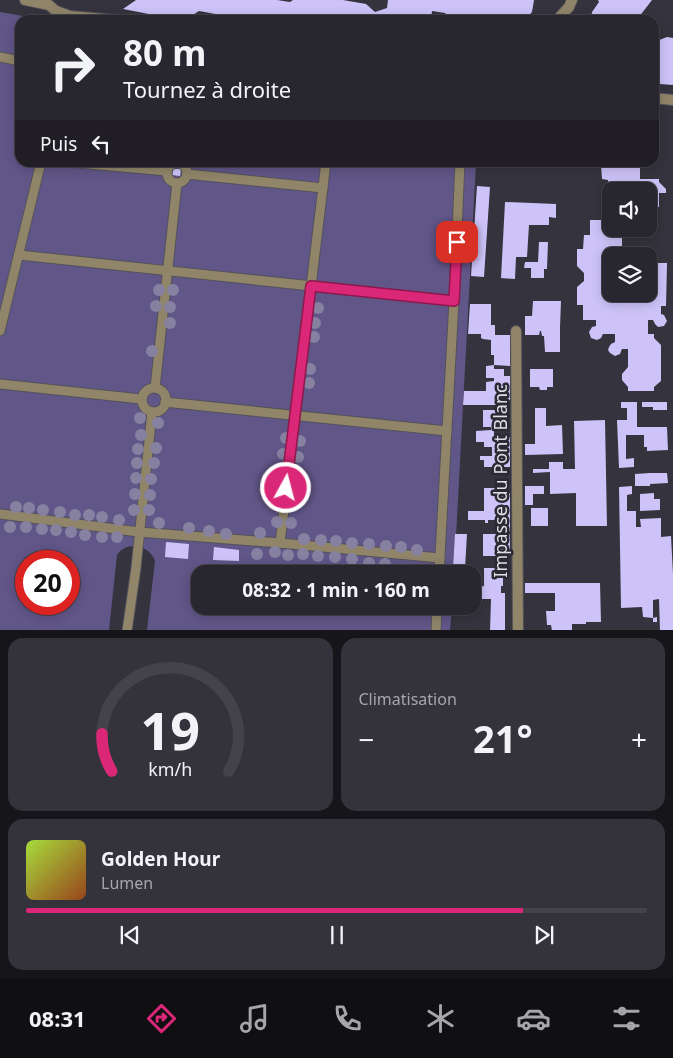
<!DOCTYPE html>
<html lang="fr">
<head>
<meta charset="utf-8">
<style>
  :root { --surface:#28262e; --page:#34323a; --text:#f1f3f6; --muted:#a5a5aa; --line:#44434a; --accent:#db2777 }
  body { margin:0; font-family:"Noto Sans",sans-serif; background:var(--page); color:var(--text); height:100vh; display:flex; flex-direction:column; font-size:19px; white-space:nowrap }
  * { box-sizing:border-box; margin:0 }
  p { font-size:16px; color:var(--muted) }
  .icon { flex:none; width:28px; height:28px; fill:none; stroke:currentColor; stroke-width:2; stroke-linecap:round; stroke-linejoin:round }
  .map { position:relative; height:630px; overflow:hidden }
  .sheet { display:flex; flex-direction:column; gap:8px; padding:8px; background:#161519; flex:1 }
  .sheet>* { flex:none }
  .guide { position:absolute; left:15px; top:15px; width:644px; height:152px; border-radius:15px; box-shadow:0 2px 12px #0003,0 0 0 1px var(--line); background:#28262e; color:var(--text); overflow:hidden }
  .tools { position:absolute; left:602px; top:182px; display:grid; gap:10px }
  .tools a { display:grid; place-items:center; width:55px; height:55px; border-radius:10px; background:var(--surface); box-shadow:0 2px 12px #0003,0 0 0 1px var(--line); font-size:25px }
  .speed { position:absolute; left:15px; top:550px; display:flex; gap:10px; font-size:25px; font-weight:700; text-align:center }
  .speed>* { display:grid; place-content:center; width:65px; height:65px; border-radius:50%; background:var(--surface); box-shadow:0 2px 12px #0003,0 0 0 1px var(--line); line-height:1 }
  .speed .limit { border:8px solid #d22; background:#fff; color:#111 }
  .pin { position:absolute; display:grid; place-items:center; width:42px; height:42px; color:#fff; margin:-21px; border-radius:10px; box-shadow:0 2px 8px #0006 }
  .me { position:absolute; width:55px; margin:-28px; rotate:7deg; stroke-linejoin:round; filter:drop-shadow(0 0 4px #0008) }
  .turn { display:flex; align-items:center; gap:18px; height:105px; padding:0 25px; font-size:22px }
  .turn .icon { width:65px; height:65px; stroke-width:2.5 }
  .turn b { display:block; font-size:35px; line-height:42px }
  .then { display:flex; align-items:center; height:48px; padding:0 25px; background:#0003; gap:10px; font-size:19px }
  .big { font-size:38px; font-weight:700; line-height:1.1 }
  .sheet .card { flex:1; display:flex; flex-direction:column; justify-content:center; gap:8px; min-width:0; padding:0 18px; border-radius:15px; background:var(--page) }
  .sheet .dial { align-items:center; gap:0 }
  .dial svg { height:130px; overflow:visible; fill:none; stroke:var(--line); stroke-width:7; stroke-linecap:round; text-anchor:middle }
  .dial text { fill:var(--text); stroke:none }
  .song { display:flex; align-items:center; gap:15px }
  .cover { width:60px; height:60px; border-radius:8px; background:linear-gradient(135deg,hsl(80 70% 55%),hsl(20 70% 35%)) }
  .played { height:5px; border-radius:2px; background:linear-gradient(90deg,var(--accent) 80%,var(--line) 80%) }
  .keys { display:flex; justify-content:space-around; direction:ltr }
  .heat { display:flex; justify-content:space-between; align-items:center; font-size:28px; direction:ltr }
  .sheet .tiles { flex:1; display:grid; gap:8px; grid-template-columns:1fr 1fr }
  .card:last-child { grid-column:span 2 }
  .trip { position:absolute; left:191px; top:565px; width:290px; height:50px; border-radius:15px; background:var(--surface); box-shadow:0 2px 12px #0003,0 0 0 1px var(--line); font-weight:700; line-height:50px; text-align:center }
  .tabs { display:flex; height:80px; justify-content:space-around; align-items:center; background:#100f12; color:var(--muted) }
  .tabs .icon { width:35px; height:35px }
  .tabs .on { color:var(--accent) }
  .tabs b { font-size:22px; color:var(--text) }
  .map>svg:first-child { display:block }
</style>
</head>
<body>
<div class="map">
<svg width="673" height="631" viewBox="0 0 673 631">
  <rect width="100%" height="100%" fill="#35333d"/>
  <path fill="#615688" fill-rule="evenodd" d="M0 12 46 20H20V162L476 163 454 574H200V606H452L450 630H147L155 561C150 545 126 540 117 555L109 630H0ZM26 561H69V604H26Z"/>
  <g fill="#cdc3f8">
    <polygon points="136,0 277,0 290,2 293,0 343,0 366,4 375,12 387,8 388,0 534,0 532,12 525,20 452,20 445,13 432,11 431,20 397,20 396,17 386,20 248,20 199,11 185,20 180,20 123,9"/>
    <polygon points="598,0 652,0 639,17 638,20 591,20 592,12 599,2"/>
    <polygon points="667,37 673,38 673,85 660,84 654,80 654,42"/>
    <polygon points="586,162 633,162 633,165 640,165 640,179 659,179 659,182 666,189 666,193 659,193 659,207 649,207 649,191 611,191 611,199 606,199 603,197 602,193 603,190 608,187 608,180 602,179 601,165 586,165"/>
    <polygon points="173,169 181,169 180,176 172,175"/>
    <polygon points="477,186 490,187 484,277 471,276"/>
    <polygon points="505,202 556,204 556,218 549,217 549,225 529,225 527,257 516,257 515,279 501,278"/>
    <polygon points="607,215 611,215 611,229 622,229 622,249 616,249 616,256 611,256 611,264 604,264 604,278 610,278 611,294 649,294 649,257 653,259 654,263 667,263 666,306 661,306 661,314 664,315 667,321 664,326 658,327 655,324 653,320 648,320 648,334 654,334 654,338 661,345 661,381 654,387 654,391 628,391 628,387 622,380 622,374 628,367 628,349 622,349 620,354 615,356 610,353 608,350 609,347 611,344 615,342 615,334 603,334 601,338 597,340 591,338 589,332 592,327 596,326 596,320 583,320 583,305 577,305 577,287 584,281 584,273 577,266 577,249 583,249 584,235 590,235 590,220 603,220 604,217"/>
    <polygon points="539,242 548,242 547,269 544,269 544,278 531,278 531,268 524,268 525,262 538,262"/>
    <polygon points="533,301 561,301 560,327 560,352 545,352 544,336 542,336 541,331 540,331 539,335 525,335 525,316 532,316"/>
    <polygon points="470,304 491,304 491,325 495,325 495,335 510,335 510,366 494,365 494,355 491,355 491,340 483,339 481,338 481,334 468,334"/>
    <polygon points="494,365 494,369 504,369 504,376 510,376 510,400 496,400 496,405 463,405 464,391 486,391 486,382 494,381 494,378 486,378 486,366"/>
    <polygon points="530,369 553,369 553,387 547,387 547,390 540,390 539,387 530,387"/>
    <polygon points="621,402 637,402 637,427 667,427 668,450 647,451 647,447 644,447 644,435 626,435 626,459 634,458 634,467 619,468 617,420 627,420 627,408 621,408"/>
    <polygon points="642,402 667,402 667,410 653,410 653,407 642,407"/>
    <polygon points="535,408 546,408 546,426 562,425 563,454 525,455 525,444 535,444"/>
    <polygon points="483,410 502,410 502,430 494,431 494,442 499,442 499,437 510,437 510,467 484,467 484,460 480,460 480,456 492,456 492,447 484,447 484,442 476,442 476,431 491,430 491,427 483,427"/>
    <polygon points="605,420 607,526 576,526 576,493 550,494 550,472 533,473 533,469 549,469 549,462 563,462 563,469 575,469 574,421"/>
    <polygon points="650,473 667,473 668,483 650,484 650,486 635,486 635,474"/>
    <polygon points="525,486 544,486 544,494 533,494 533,505 525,505"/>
    <polygon points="632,486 632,494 627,495 627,511 636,511 636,527 641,527 640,519 661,518 661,537 671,536 673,574 673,631 660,631 659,599 653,600 653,618 657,617 657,622 653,622 653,618 643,617 642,607 621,608 619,487"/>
    <polygon points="484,488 499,488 499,493 510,493 510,531 499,531 499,520 488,520 488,523 485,523 485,520 468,520 468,511 484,511"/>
    <polygon points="654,493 654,499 660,499 660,510 640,511 640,494"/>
    <rect x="531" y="508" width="17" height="18"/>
    <polygon points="455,534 467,534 465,568 453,569"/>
    <rect x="483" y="534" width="27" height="22"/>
    <polygon points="166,542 189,544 188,559 165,557"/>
    <polygon points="214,547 239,550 239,561 213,560"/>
    <polygon points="484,568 503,568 503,586 501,586 501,593 505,593 505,631 490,631 491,599 472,599 472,593 478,593 478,587 484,586"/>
    <polygon points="525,583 600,583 601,622 586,622 586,624 572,624 572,631 552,631 551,625 547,625 546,611 555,611 555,593 525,593"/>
  </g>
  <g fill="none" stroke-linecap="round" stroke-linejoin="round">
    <g stroke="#54525b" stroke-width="11">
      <g id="lane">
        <polyline points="0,57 20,61"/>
        <polyline points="67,162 167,171"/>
        <circle cx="177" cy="173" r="10"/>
        <polyline points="187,174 323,188"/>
        <polyline points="19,255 454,301"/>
        <polyline points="0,331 41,162"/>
        <polyline points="0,384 141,399"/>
        <circle cx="154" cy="400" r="12"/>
        <polyline points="155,388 177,183"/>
        <polyline points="165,402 447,431"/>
        <polyline points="0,514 139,532 280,543 440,558"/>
        <polyline points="280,543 326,162"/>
        <polyline points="439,574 454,301 460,162"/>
        <polyline points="127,631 136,568 152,412"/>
        <polyline points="436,631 437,606"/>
      </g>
    </g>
    <g stroke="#54525b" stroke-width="12">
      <g id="street">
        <polyline points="25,0 49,5 56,11 70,16 116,20"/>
        <polyline points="557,20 569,7 572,0"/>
        <polyline points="654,98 673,100"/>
        <polyline points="516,331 518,631"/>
      </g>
    </g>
    <use href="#lane" stroke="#908569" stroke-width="9"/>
    <use href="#street" stroke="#908569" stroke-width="10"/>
  </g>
  <g fill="#8680a1">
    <circle cx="159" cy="290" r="6"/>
    <circle cx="173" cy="290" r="6"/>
    <circle cx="156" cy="306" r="6"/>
    <circle cx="170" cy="307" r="6"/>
    <circle cx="318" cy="308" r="6"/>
    <circle cx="170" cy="323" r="6"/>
    <circle cx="315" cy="323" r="6"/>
    <circle cx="314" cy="337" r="6"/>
    <circle cx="152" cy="351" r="6"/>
    <circle cx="310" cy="369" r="6"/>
    <circle cx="309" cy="383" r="6"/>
    <circle cx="140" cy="418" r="6"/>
    <circle cx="158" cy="423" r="6"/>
    <circle cx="141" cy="435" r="6"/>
    <circle cx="286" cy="438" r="6"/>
    <circle cx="300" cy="441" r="6"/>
    <circle cx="156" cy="448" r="6"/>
    <circle cx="138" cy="449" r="6"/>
    <circle cx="283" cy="454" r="6"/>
    <circle cx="298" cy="457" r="6"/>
    <circle cx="137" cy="463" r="6"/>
    <circle cx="154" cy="463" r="6"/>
    <circle cx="282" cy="473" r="6"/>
    <circle cx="295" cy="476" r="6"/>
    <circle cx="136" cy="478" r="6"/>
    <circle cx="151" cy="479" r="6"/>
    <circle cx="281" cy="488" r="6"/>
    <circle cx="294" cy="489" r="6"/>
    <circle cx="135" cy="494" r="6"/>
    <circle cx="150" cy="495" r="6"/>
    <circle cx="279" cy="505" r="6"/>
    <circle cx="293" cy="505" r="6"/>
    <circle cx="16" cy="507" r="6"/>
    <circle cx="29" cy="508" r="6"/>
    <circle cx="43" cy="510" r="6"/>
    <circle cx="134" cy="510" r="6"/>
    <circle cx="149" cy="510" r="6"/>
    <circle cx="60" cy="512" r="6"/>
    <circle cx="75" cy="515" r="6"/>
    <circle cx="89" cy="515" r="6"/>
    <circle cx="102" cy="517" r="6"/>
    <circle cx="119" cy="520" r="6"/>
    <circle cx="277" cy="522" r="6"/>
    <circle cx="159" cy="523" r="6"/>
    <circle cx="291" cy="523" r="6"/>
    <circle cx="10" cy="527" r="6"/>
    <circle cx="26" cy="527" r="6"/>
    <circle cx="189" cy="528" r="6"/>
    <circle cx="42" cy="529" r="6"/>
    <circle cx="56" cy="530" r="6"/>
    <circle cx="209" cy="531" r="6"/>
    <circle cx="71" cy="532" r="6"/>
    <circle cx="260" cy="533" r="6"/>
    <circle cx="226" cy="534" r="6"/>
    <circle cx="85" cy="535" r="6"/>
    <circle cx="102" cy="537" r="6"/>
    <circle cx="117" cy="537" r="6"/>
    <circle cx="304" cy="539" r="6"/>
    <circle cx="321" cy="540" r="6"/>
    <circle cx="336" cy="541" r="6"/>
    <circle cx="352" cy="543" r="6"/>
    <circle cx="369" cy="544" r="6"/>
    <circle cx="386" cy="546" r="6"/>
    <circle cx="401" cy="547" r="6"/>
    <circle cx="417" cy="550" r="6"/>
    <circle cx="275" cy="552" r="6"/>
    <circle cx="257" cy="554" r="6"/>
    <circle cx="303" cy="554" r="6"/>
    <circle cx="288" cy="555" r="6"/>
    <circle cx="318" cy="556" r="6"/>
    <circle cx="335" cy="557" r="6"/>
    <circle cx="352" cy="559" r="6"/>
    <circle cx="369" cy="563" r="6"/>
    <circle cx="385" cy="564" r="6"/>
  </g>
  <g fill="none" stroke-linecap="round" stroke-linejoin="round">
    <g stroke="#8e194d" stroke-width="12">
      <polyline id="route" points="286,488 311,286 454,301 457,242"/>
    </g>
    <use href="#route" stroke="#db2777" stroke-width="9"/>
  </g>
  <g text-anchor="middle" stroke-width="5" stroke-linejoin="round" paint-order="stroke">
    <g font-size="18" fill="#dfdee5" stroke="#2b2933">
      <text transform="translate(501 481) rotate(-90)" y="6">Impasse du Pont Blanc</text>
    </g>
  </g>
</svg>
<div class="tools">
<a><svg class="icon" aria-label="sound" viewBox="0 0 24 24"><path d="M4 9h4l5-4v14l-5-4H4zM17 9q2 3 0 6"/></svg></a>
<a><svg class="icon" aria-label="layers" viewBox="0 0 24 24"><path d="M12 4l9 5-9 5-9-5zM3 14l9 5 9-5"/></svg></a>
</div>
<div class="speed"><div class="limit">20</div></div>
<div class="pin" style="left:457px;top:242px;background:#d93025"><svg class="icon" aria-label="arrive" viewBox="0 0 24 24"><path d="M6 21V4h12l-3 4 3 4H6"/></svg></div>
<svg class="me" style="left:286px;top:488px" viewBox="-20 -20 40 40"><circle r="17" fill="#db2777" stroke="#fff" stroke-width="3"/><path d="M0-11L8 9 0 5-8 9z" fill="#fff"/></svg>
<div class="trip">08:32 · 1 min · 160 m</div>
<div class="guide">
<div class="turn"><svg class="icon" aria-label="right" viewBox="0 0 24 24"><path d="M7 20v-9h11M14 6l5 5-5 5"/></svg><div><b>80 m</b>Tournez à droite</div></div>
<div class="then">Puis<svg class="icon" aria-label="left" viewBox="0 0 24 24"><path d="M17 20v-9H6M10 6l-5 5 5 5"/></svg></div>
</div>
</div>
<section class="sheet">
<div class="tiles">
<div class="card dial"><svg viewBox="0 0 100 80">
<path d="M14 69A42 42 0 1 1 86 69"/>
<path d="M14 69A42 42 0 0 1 8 46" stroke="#db2777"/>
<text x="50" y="56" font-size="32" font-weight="700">19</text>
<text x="50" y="72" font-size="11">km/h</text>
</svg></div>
<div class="card"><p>Climatisation</p>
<div class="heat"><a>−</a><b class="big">21°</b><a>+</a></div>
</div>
<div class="card">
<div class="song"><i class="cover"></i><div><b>Golden Hour</b><p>Lumen</p></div></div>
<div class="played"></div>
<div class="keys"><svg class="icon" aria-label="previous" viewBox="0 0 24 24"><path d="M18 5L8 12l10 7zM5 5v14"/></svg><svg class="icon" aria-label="pause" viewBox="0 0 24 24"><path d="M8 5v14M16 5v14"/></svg><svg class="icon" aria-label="next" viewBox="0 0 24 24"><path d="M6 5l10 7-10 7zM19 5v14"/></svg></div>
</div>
</div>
</section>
<nav class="tabs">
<b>08:31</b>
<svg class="icon on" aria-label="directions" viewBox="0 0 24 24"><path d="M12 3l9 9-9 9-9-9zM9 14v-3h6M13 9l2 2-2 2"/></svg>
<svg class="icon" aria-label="music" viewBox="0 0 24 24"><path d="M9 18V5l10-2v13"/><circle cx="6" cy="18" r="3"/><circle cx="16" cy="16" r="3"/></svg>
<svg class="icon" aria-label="phone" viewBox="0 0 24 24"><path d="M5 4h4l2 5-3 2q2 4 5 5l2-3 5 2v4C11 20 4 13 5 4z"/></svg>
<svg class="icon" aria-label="climate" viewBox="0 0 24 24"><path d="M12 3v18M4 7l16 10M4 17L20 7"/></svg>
<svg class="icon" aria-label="car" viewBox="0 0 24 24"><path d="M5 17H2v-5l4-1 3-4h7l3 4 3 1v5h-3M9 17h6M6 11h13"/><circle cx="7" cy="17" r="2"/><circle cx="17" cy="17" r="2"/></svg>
<svg class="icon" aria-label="filters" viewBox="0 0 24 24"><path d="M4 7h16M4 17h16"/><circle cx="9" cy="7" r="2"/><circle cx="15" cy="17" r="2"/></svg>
</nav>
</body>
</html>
